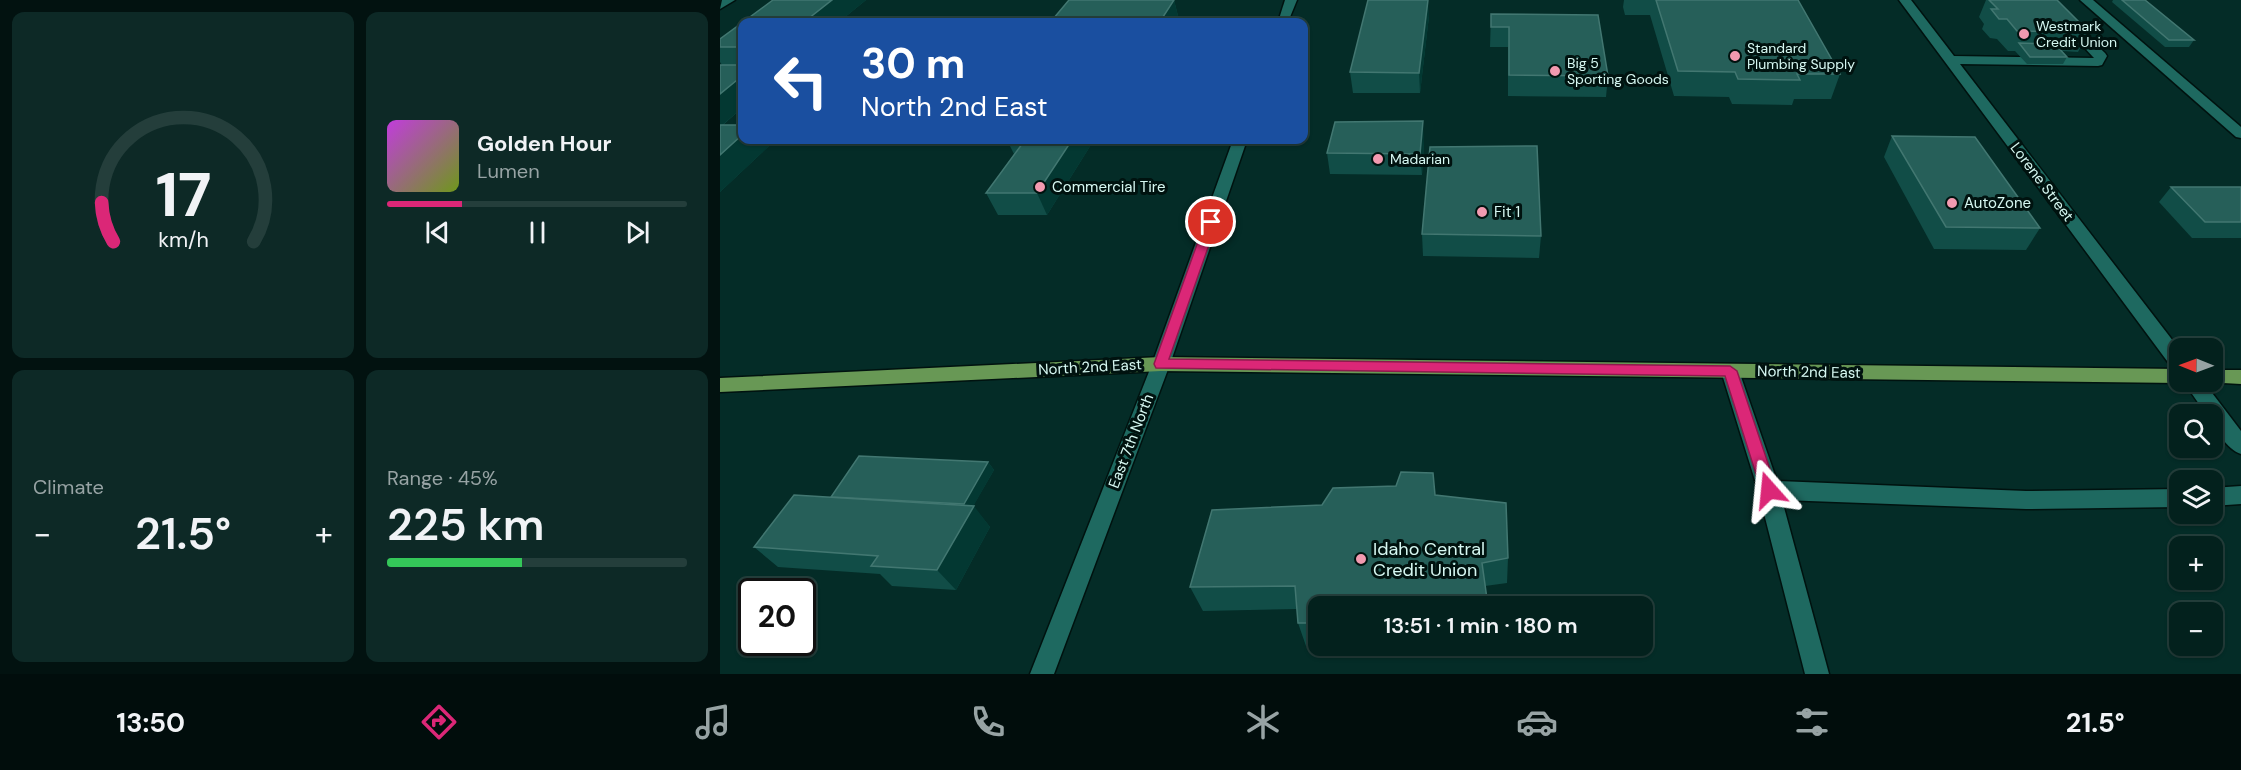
<!DOCTYPE html>
<html lang="en">
<head>
<meta charset="utf-8">
<style>
  :root { --surface:#03211d; --page:#0d2926; --text:#f1f3f6; --muted:#97a3a4; --line:#243e3b; --accent:#db2777 }
  body { margin:0; font-family:"DM Sans",sans-serif; background:var(--page); color:var(--text); height:100vh; display:flex; flex-direction:column; font-size:22px; white-space:nowrap }
  * { box-sizing:border-box; margin:0 }
  p { font-size:20px; color:var(--muted) }
  .icon { flex:none; width:33px; height:33px; fill:none; stroke:currentColor; stroke-width:2; stroke-linecap:round; stroke-linejoin:round }
  .map { position:relative; flex:1; overflow:hidden }
  .details { display:flex; flex-direction:column; gap:12px; padding:12px; background:#021210; width:720px }
  .details>* { flex:none }
  .banner { position:absolute; left:18px; top:18px; width:570px; height:126px; border-radius:12px; box-shadow:0 2px 4px #0004,0 0 0 2px var(--line); background:#1a4fa0; color:#fff; overflow:hidden }
  .needle { width:39px; rotate:271deg }
  .fabs { position:absolute; left:1449px; top:338px; display:grid; gap:12px }
  .fabs a { display:grid; place-items:center; width:54px; height:54px; border-radius:12px; background:var(--surface); box-shadow:0 2px 4px #0004,0 0 0 2px var(--line); font-size:30px }
  .speed { position:absolute; left:18px; top:578px; display:flex; gap:12px; font-size:30px; font-weight:700; text-align:center }
  .speed>* { display:grid; place-content:center; width:78px; height:78px; border-radius:50%; background:var(--surface); box-shadow:0 2px 4px #0004,0 0 0 2px var(--line); line-height:1 }
  .speed .limit { border:3px solid #111; border-radius:9px; background:#fff; color:#111 }
  .pin { position:absolute; display:grid; place-items:center; width:51px; height:51px; color:#fff; margin:-26px; border:3px solid #fff; border-radius:50%; box-shadow:0 2px 6px #0007 }
  .me { position:absolute; width:66px; margin:-33px; rotate:342deg; stroke-linejoin:round; filter:drop-shadow(0 0 4px #0008) }
  .turn { display:flex; align-items:center; gap:21px; height:126px; padding:0 24px; font-size:27px }
  .turn .icon { width:78px; height:78px; stroke-width:2.5 }
  .turn b { display:block; font-size:42px; line-height:51px }
  .big { font-size:45px; font-weight:600; line-height:1.1 }
  .details .tile { flex:1; display:flex; flex-direction:column; justify-content:center; gap:9px; min-width:0; padding:0 21px; border-radius:12px; background:var(--page) }
  .details .dial { align-items:center; gap:0 }
  .dial svg { height:156px; overflow:visible; fill:none; stroke:var(--line); stroke-width:7; stroke-linecap:round; text-anchor:middle }
  .dial text { fill:var(--text); stroke:none }
  .song { display:flex; align-items:center; gap:18px }
  .cover { width:72px; height:72px; border-radius:9px; background:linear-gradient(135deg,hsl(290 70% 55%),hsl(80 70% 35%)) }
  .played { height:6px; border-radius:3px; background:linear-gradient(90deg,var(--accent) 25%,var(--line) 25%) }
  .keys { display:flex; justify-content:space-around; direction:ltr }
  .heat { display:flex; justify-content:space-between; align-items:center; font-size:33px; direction:ltr }
  .charge { height:9px; border-radius:4px; background:linear-gradient(90deg,#34c759 45%,var(--line) 0) }
  .details .tiles { flex:1; display:grid; gap:12px; grid-template-columns:repeat(2,1fr) }
  .trip { position:absolute; left:588px; top:596px; width:345px; height:60px; border-radius:12px; background:var(--surface); box-shadow:0 2px 4px #0004,0 0 0 2px var(--line); font-weight:600; line-height:60px; text-align:center }
  .tabs { display:flex; height:96px; justify-content:space-around; align-items:center; background:#010d0c; color:var(--muted) }
  .tabs .icon { width:42px; height:42px }
  .tabs .current { color:var(--accent) }
  .tabs b { font-size:27px; color:var(--text) }
  main { display:flex; flex:1; min-height:0 }
  .map>svg:first-child { display:block }
</style>
</head>
<body>
<main>
<section class="details">
<div class="tiles">
<div class="tile dial"><svg viewBox="0 0 100 80">
<path d="M14 69A42 42 0 1 1 86 69"/>
<path d="M14 69A42 42 0 0 1 8 49" stroke="#db2777"/>
<text x="50" y="56" font-size="32" font-weight="700">17</text>
<text x="50" y="72" font-size="11">km/h</text>
</svg></div>
<div class="tile">
<div class="song"><i class="cover"></i><div><b>Golden Hour</b><p>Lumen</p></div></div>
<div class="played"></div>
<div class="keys"><svg class="icon" aria-label="previous" viewBox="0 0 24 24"><path d="M18 5L8 12l10 7zM5 5v14"/></svg><svg class="icon" aria-label="pause" viewBox="0 0 24 24"><path d="M8 5v14M16 5v14"/></svg><svg class="icon" aria-label="next" viewBox="0 0 24 24"><path d="M6 5l10 7-10 7zM19 5v14"/></svg></div>
</div>
<div class="tile"><p>Climate</p>
<div class="heat"><a>−</a><b class="big">21.5°</b><a>+</a></div>
</div>
<div class="tile"><p>Range · 45%</p><b class="big">225 km</b><div class="charge"></div></div>
</div>
</section>
<div class="map">
<svg width="1521" height="674" viewBox="0 0 1521 674">
  <rect width="100%" height="100%" fill="#042c27"/>
  <g fill="none" stroke-linecap="round" stroke-linejoin="round">
    <g stroke="#00120f" stroke-width="3">
      <g id="minor">
        <polygon points="2,0 15,0 0,9"/>
        <polygon points="565,0 577,0 568,22 558,22"/>
        <polygon points="1179,0 1191,0 1234,56 1374,58 1342,24 1348,21 1352,22 1385,53 1387,56 1382,65 1378,66 1240,64 1460,350 1460,371 1453,369"/>
        <polygon points="1360,0 1373,0 1521,127 1521,138 1516,137"/>
        <polygon points="513,140 527,140 450,364 334,674 310,674 432,364"/>
        <polygon points="1010,364 1017,366 1019,371 1057,481 1306,491 1460,489 1460,507 1306,509 1062,500 1109,674 1085,674 1038,490 1001,371 1003,366"/>
        <path d="M1463 381H1483L1521 431V454C1508 450 1492 428 1492 414H1486Z"/>
        <polygon points="1521,486 1521,504 1492,506 1492,488"/>
      </g>
    </g>
    <g stroke="#00120f" stroke-width="3">
      <g id="major">
        <polygon points="441,357 1460,369 1460,381 1467,381 1460,383 441,371 0,392 0,378"/>
        <polygon points="1492,370 1521,370 1521,384 1485,382 1492,381"/>
      </g>
    </g>
    <use href="#minor" fill="#1e6960" fill-rule="evenodd"/>
    <use href="#major" fill="#689855" fill-rule="evenodd"/>
  </g>
  <g fill="#114d47">
    <polygon points="53,0 146,0 119,22 22,22 22,108 3,125 49,146 0,192 0,65 2,65 0,62 0,39"/>
    <polygon points="454,0 459,20 457,22 334,22 333,19"/>
    <polygon points="904,0 1078,0 1120,74 1111,99 1074,99 1072,105 1012,104 1009,97 954,96 930,15 905,15 903,7"/>
    <polygon points="1266,0 1337,0 1369,32 1358,52 1342,51 1347,57 1343,64 1307,64 1295,51 1288,51 1277,39 1270,38 1262,29 1264,24 1259,17"/>
    <polygon points="1393,0 1425,0 1474,40 1469,47 1445,47 1392,2"/>
    <polygon points="771,14 888,76 886,97 788,96 788,47 770,47"/>
    <polygon points="709,16 700,93 633,93 630,72"/>
    <polygon points="1172,136 1320,228 1306,250 1214,249 1164,157"/>
    <polygon points="287,140 374,140 327,215 278,215 266,193 294,154"/>
    <polygon points="704,143 702,175 610,174 607,153"/>
    <polygon points="1451,187 1521,187 1521,238 1472,238 1439,202"/>
    <polygon points="702,234 821,236 819,258 703,256"/>
    <polygon points="268,462 274,470 253,506 270,527 236,590 172,586 160,574 58,567 34,547 111,497"/>
    <polygon points="715,495 788,558 787,583 765,586 598,606 598,645 742,645 742,647 586,646 578,623 577,609 483,611 470,587 602,505"/>
  </g>
  <g fill="#033832">
    <polygon points="112,0 146,0 119,22 84,22"/>
    <polygon points="454,0 459,20 457,22 442,22 441,20"/>
    <polygon points="708,0 709,16 700,93 699,73"/>
    <polygon points="22,76 22,108 0,127 0,94"/>
    <polygon points="703,121 704,143 702,175 700,154"/>
    <polygon points="22,135 22,140 44,140 49,146 0,192 0,155"/>
    <polygon points="352,140 374,140 327,215 317,193"/>
    <polygon points="268,462 274,470 250,512 244,504"/>
    <polygon points="254,506 270,527 236,590 217,570"/>
  </g>
  <g fill="#265f59" stroke="#427771" stroke-width="1.5">
    <polygon points="53,0 112,0 84,22 22,22 22,47 0,47 0,39"/>
    <polygon points="349,0 454,0 441,20 414,20 412,22 356,22 358,20 333,19"/>
    <polygon points="648,0 708,0 699,73 630,72"/>
    <polygon points="936,0 1078,0 1120,74 1077,74 1080,80 1018,79 1015,72 958,71"/>
    <polygon points="1269,0 1337,0 1369,32 1297,31 1287,19 1279,19 1271,9 1278,9"/>
    <polygon points="1402,0 1425,0 1474,40 1449,40"/>
    <polygon points="771,14 878,15 888,76 789,75 789,27 771,27"/>
    <polygon points="1299,43 1335,44 1347,57 1310,57"/>
    <polygon points="0,65 22,65 22,76 0,94"/>
    <polygon points="703,121 700,154 607,153 615,122"/>
    <polygon points="0,125 22,125 22,135 0,155"/>
    <polygon points="1172,136 1255,137 1320,228 1226,227"/>
    <polygon points="305,140 352,140 317,193 266,193"/>
    <polygon points="817,146 821,236 702,234 710,147"/>
    <polygon points="1451,187 1521,187 1521,222 1485,222"/>
    <polygon points="139,456 268,462 244,504 111,497"/>
    <polygon points="681,472 713,473 715,495 786,503 788,558 762,563 768,606 598,606 598,623 578,623 575,586 470,587 492,510 602,505 613,488 676,486"/>
    <polygon points="74,495 254,506 217,570 151,566 158,556 34,547"/>
  </g>
  <polygon fill="#db2777" stroke="#8e194d" stroke-width="1.5" points="491,218 497,222 449,359 1010,366 1017,371 1057,490 1055,494 1049,496 1043,494 1041,490 1005,376 436,368 434,364 485,222"/>
  <g fill="#f29ab0" stroke="#00120f" stroke-width="2">
    <circle cx="1304" cy="34" r="6"/>
    <circle cx="1015" cy="56" r="6"/>
    <circle cx="835" cy="71" r="6"/>
    <circle cx="658" cy="159" r="6"/>
    <circle cx="320" cy="187" r="6"/>
    <circle cx="1232" cy="203" r="6"/>
    <circle cx="762" cy="212" r="6"/>
    <circle cx="641" cy="559" r="6"/>
  </g>
  <g text-anchor="middle" stroke-width="6" stroke-linejoin="round" paint-order="stroke">
    <g font-size="14" fill="#d6f8f2" stroke="#00120f" text-anchor="start">
      <text x="1316" y="31">Westmark<tspan x="1316" dy="16">Credit Union</tspan></text>
      <text x="1027" y="53">Standard<tspan x="1027" dy="16">Plumbing Supply</tspan></text>
      <text x="847" y="68">Big 5<tspan x="847" dy="16">Sporting Goods</tspan></text>
      <text x="670" y="164">Madarian</text>
    </g>
    <g font-size="15" fill="#d6f8f2" stroke="#00120f">
      <text transform="translate(1322 182) rotate(53)" y="5">Lorene Street</text>
      <text transform="translate(370 367) rotate(-3)" y="5">North 2nd East</text>
      <text transform="translate(1089 372) rotate(1)" y="5">North 2nd East</text>
      <text transform="translate(411 441) rotate(-69)" y="5">East 7th North</text>
    </g>
    <g font-size="15" fill="#d6f8f2" stroke="#00120f" text-anchor="start">
      <text x="332" y="192">Commercial Tire</text>
      <text x="1244" y="208">AutoZone</text>
      <text x="774" y="217">Fit 1</text>
    </g>
    <g font-size="18" fill="#d6f8f2" stroke="#00120f" text-anchor="start">
      <text x="653" y="555">Idaho Central<tspan x="653" dy="21">Credit Union</tspan></text>
    </g>
  </g>
</svg>
<div class="fabs">
<a><svg class="needle" viewBox="-14 -14 28 28"><path d="M0-13l5 13h-10z" fill="#e53935"/><path d="M0 13l5-13h-10z" fill="#97a3a4"/></svg></a>
<a><svg class="icon" aria-label="search" viewBox="0 0 24 24"><circle cx="10" cy="10" r="6"/><path d="M15 15l6 6"/></svg></a>
<a><svg class="icon" aria-label="layers" viewBox="0 0 24 24"><path d="M12 4l9 5-9 5-9-5zM3 14l9 5 9-5"/></svg></a>
<a>+</a>
<a>−</a>
</div>
<div class="speed"><div class="limit">20</div></div>
<div class="pin" style="left:491px;top:222px;background:#d93025"><svg class="icon" aria-label="arrive" viewBox="0 0 24 24"><path d="M6 21V4h12l-3 4 3 4H6"/></svg></div>
<svg class="me" style="left:1049px;top:490px" viewBox="-20 -20 40 40"><path d="M0-17L14 15 0 8-14 15z" fill="#db2777" stroke="#fff" stroke-width="4"/></svg>
<div class="trip">13:51 · 1 min · 180 m</div>
<div class="banner">
<div class="turn"><svg class="icon" aria-label="left" viewBox="0 0 24 24"><path d="M17 20v-9H6M10 6l-5 5 5 5"/></svg><div><b>30 m</b>North 2nd East</div></div>
</div>
</div>
</main>
<nav class="tabs">
<b>13:50</b>
<svg class="icon current" aria-label="directions" viewBox="0 0 24 24"><path d="M12 3l9 9-9 9-9-9zM9 14v-3h6M13 9l2 2-2 2"/></svg>
<svg class="icon" aria-label="music" viewBox="0 0 24 24"><path d="M9 18V5l10-2v13"/><circle cx="6" cy="18" r="3"/><circle cx="16" cy="16" r="3"/></svg>
<svg class="icon" aria-label="phone" viewBox="0 0 24 24"><path d="M5 4h4l2 5-3 2q2 4 5 5l2-3 5 2v4C11 20 4 13 5 4z"/></svg>
<svg class="icon" aria-label="climate" viewBox="0 0 24 24"><path d="M12 3v18M4 7l16 10M4 17L20 7"/></svg>
<svg class="icon" aria-label="car" viewBox="0 0 24 24"><path d="M5 17H2v-5l4-1 3-4h7l3 4 3 1v5h-3M9 17h6M6 11h13"/><circle cx="7" cy="17" r="2"/><circle cx="17" cy="17" r="2"/></svg>
<svg class="icon" aria-label="filters" viewBox="0 0 24 24"><path d="M4 7h16M4 17h16"/><circle cx="9" cy="7" r="2"/><circle cx="15" cy="17" r="2"/></svg>
<b>21.5°</b>
</nav>
</body>
</html>
